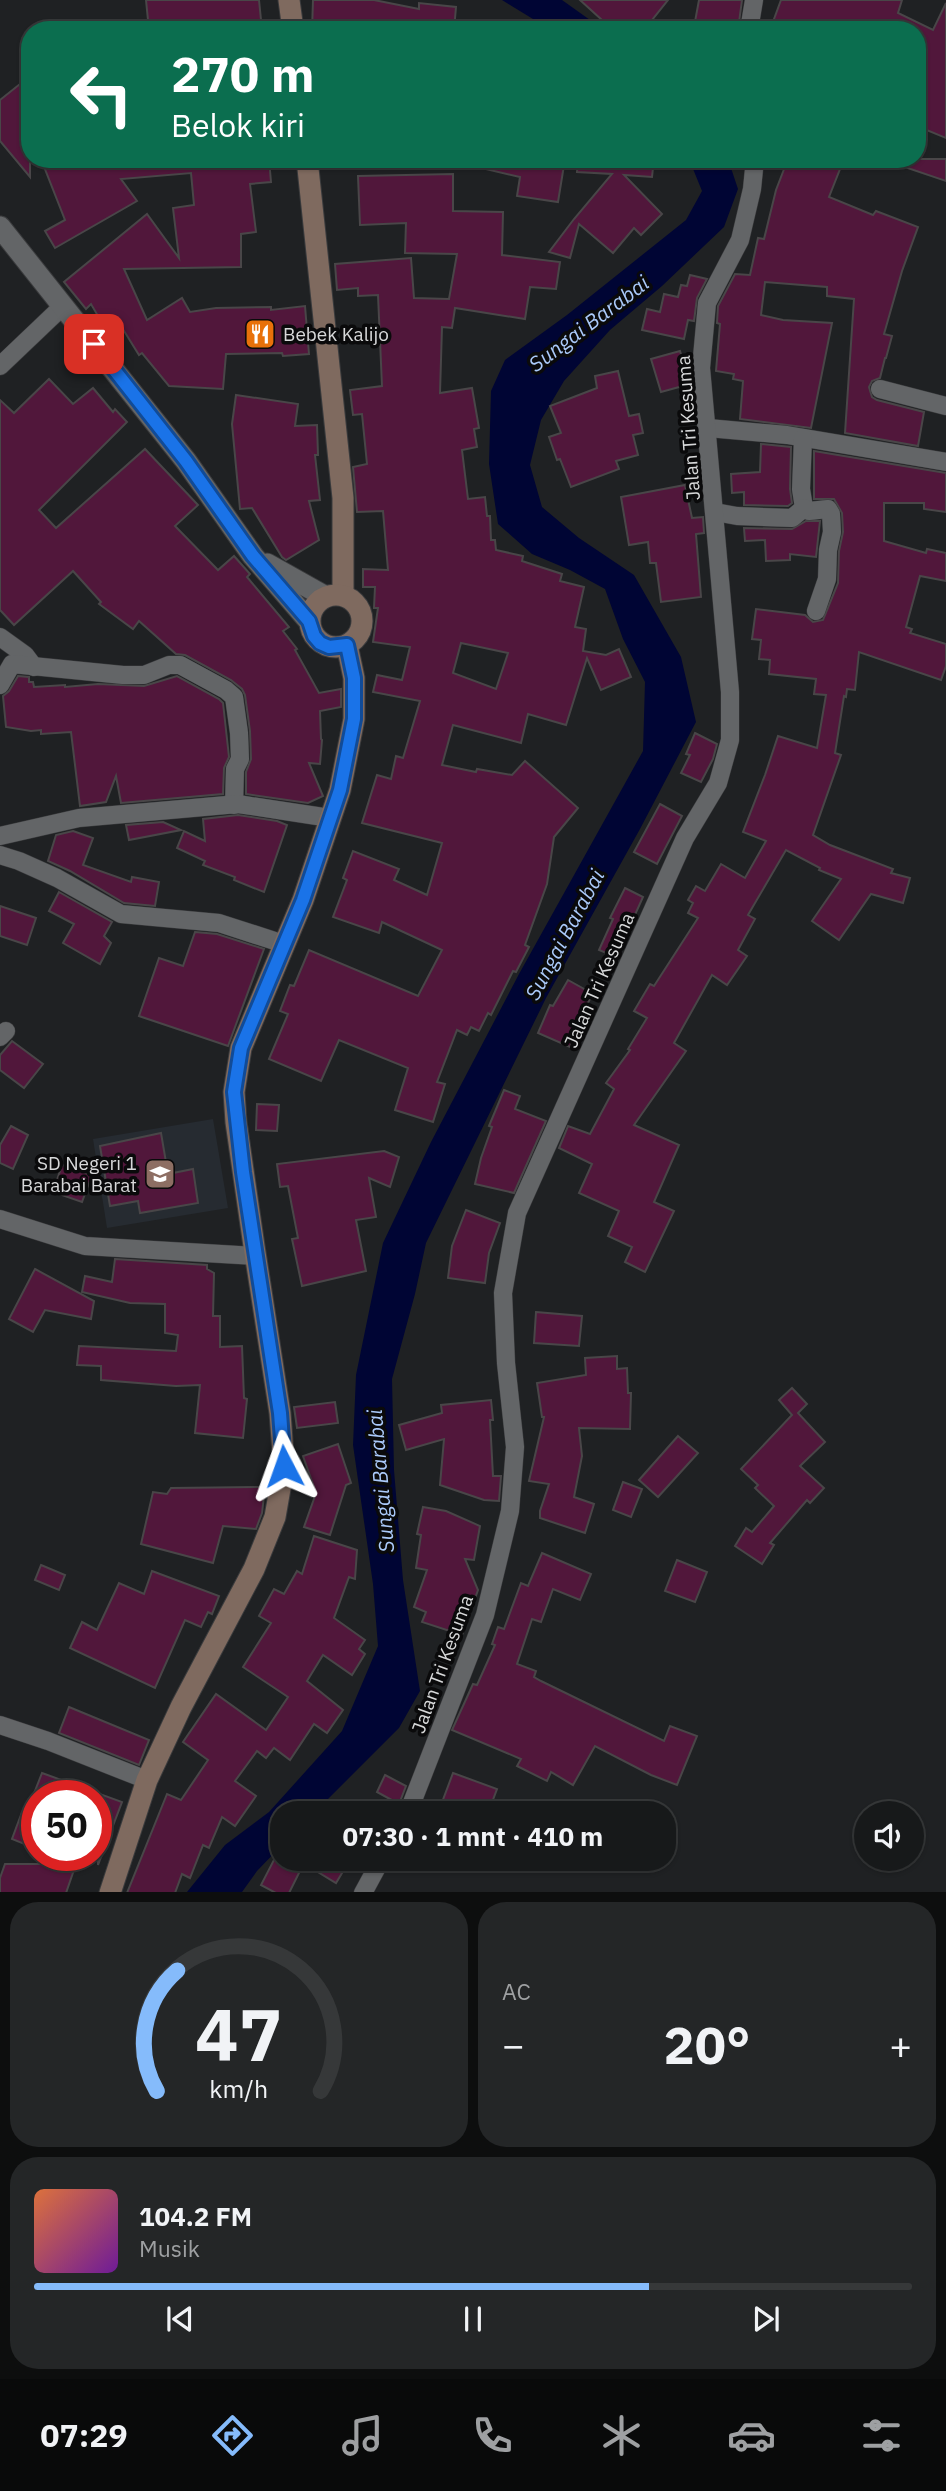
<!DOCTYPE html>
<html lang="id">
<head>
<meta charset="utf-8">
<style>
  :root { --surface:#17191a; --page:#242627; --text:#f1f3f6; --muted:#9ea0a2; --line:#363839; --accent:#85bbfb }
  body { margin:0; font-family:"IBM Plex Sans",sans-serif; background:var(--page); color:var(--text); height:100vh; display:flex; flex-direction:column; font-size:26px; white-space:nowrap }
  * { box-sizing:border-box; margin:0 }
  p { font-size:23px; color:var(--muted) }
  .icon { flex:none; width:38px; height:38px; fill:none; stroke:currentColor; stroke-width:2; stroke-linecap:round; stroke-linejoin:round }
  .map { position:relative; height:1892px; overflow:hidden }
  .panel { display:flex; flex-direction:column; gap:10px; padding:10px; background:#0d0e0e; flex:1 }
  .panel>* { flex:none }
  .top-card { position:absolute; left:21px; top:21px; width:905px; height:147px; border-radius:28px; box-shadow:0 2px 5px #0004,0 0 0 2px var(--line); background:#0b6e4f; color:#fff; overflow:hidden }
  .buttons { position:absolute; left:854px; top:1801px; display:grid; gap:14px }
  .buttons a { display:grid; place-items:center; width:70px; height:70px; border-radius:50%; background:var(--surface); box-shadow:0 2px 5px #0004,0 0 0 2px var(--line); font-size:35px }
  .speed { position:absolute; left:21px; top:1780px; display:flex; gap:14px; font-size:35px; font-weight:700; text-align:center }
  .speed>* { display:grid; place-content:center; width:91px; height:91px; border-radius:50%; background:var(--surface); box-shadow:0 2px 5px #0004,0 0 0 2px var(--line); line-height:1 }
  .speed .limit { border:10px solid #d22; background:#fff; color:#111 }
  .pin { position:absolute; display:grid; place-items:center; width:60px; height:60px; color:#fff; margin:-30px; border-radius:14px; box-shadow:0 4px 10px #0006 }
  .me { position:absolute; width:77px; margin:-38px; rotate:356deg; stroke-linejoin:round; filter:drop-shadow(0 0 5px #0008) }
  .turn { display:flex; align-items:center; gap:24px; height:147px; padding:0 35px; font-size:32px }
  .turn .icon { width:91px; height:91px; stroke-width:2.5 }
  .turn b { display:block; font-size:49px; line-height:60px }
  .big { font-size:52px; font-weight:800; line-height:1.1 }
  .panel .card { flex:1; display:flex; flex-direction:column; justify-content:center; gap:10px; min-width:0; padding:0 24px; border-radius:28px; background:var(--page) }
  .panel .dial { align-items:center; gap:0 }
  .dial svg { height:182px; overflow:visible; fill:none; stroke:var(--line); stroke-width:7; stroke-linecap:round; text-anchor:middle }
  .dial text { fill:var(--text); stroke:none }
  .song { display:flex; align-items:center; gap:21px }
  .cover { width:84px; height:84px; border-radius:10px; background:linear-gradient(135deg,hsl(20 70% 55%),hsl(280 70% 35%)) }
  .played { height:7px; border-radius:4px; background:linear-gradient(90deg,var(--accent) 70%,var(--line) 70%) }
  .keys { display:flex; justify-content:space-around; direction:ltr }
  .heat { display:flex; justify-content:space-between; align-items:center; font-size:38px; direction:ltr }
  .panel .tiles { flex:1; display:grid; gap:10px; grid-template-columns:1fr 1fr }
  .card:last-child { grid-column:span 2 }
  .trip { position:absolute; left:270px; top:1801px; width:406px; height:70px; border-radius:28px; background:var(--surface); box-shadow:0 2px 5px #0004,0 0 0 2px var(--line); font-weight:800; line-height:70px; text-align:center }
  .tab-bar { display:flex; height:112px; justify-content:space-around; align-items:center; background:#090a0a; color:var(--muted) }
  .tab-bar .icon { width:49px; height:49px }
  .tab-bar .selected { color:var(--accent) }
  .tab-bar b { font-size:32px; color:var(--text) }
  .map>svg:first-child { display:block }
</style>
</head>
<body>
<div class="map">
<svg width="946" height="1893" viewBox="0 0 946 1893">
  <rect width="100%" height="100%" fill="#1f2123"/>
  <polygon fill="#262b31" points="213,1119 228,1208 107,1228 93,1139"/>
  <g fill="#000534">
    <polygon points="502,0 562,0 604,30 551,30"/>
    <polygon points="689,159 728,159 738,189 724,227 662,286 610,330 564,381 541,420 530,465 542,507 579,538 634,575 681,657 696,722 640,829 546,998 426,1243 415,1294 392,1379 394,1470 403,1580 420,1691 399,1728 314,1813 282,1813 282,1845 257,1871 242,1892 187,1892 225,1845 269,1812 342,1731 378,1646 373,1584 353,1445 356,1375 383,1243 431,1142 519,974 643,751 645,682 623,639 605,589 570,570 532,554 498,524 489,464 491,391 505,360 567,315 686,220 702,191"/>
  </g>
  <g fill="#51173b" stroke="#494648" stroke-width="2" fill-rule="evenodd">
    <polygon points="146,0 259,0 262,30 149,30"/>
    <polygon points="313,0 374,0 419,9 419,3 456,7 454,30 312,30"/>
    <polygon points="580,0 668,0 644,30 627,30 619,24 613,30"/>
    <polygon points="699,0 742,0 738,30 694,27"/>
    <polygon points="781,0 902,0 898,13 933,30 946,3 946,138 917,126 917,30 770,30"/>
    <polygon points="30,76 30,177 0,141 0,100"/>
    <polygon points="41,159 269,159 271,182 250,184 256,232 241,234 241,267 124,269 147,320 182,298 190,312 216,308 271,307 271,310 305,306 309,354 283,356 282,353 226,354 223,389 169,386 142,353 139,355 121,326 108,333 91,304 86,309 64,282 147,214 179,258 173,208 194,205 191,173 121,179 137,201 55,248 45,231 65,220"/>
    <polygon points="474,159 565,159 558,202 517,196 520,177 473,166"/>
    <polygon points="578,159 654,159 652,177 624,175 662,214 641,235 634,228 613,253 579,224 570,258 549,252 574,219 612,174 577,172"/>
    <polygon points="788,159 844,159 829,197 873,215 876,211 918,227 902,271 884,334 892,336 886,358 885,358 880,378 872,381 869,387 872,397 877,400 924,412 918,446 845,433 854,299 827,296 827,287 765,282 761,315 783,320 832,323 811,428 740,419 743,381 733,379 734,374 716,371 720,324 717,323 718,306 735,274 750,275 758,238 764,239 776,190"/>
    <polygon points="890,159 946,159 946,181 890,162"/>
    <path d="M453 174V211L503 212 502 255 560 262 556 289 530 287 525 319 455 308 452 328 442 327 440 393 472 388 479 428 474 429 477 447 462 450 468 499 485 497 487 516H490L491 540H495L496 550 523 556 522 561 562 574 560 581 584 587 575 627 586 629 583 651 606 655 619 649 631 677 601 690 587 658 566 725 528 714 521 743 453 725 442 765 476 772 477 769 512 775 525 761 578 808 554 837 547 884 525 945 529 947 516 972 513 971 491 1015 488 1013 479 1031 471 1027 467 1035 457 1030 437 1082 445 1084 433 1122 395 1110 408 1068 339 1040 321 1081 269 1059 288 1014 280 1011 290 985 294 986 309 950 418 996 442 950 382 922 379 933 333 917 347 880 343 878 353 851 399 869 394 880 427 895 442 843 362 823 377 775 391 779 396 756 403 758 420 701 373 692 377 675 402 680 410 647 373 642 378 608H374L375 587H363V569L388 570 383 511 357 512 353 467 367 464 362 414 353 415 350 390 382 386 378 295 358 296V288L337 290 335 264 411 258 414 298 449 299 457 254 405 253 406 223 360 225 358 176ZM461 643 508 653 496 689 453 673Z"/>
    <polygon points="690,275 707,279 697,298 694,321 688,320 684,339 642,330 647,309 660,312 664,294 678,297 681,285 687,286"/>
    <polygon points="680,351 690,384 661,392 651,359"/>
    <polygon points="618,371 629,416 639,414 643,433 633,435 638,455 616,461 619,469 571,487 560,459 557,460 549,437 561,433 550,406 597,388 595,376"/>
    <polygon points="49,379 73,404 93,388 113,412 115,409 127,422 39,510 56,528 145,449 198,505 175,526 218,570 234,556 250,574 247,577 289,627 283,631 297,649 295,650 319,693 341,689 341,707 320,711 321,739 322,740 320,764 309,763 323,796 308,803 246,794 246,772 251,759 250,731 245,695 242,689 231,680 185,655 176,654 139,621 133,629 99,604 101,602 73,571 14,625 0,610 0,400 14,413"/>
    <polygon points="236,395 298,404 295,426 317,425 318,455 315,455 320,500 309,501 319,540 286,560 282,557 252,508 240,509 232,424"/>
    <polygon points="761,444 791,447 790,489 792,503 788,506 744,505 744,492 732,493 731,474 760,472"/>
    <polygon points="814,451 946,473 946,512 924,509 924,503 884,503 884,541 926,553 927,549 946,553 946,581 920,576 906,627 912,629 910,633 946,644 946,666 941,680 859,652 855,690 847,689 846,697 844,696 835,753 841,755 813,835 830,845 893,869 891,873 910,878 903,903 871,894 839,940 812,921 841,879 819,870 820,868 786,850 748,915 755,919 738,950 747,956 727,985 712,975 674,1043 686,1051 634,1125 679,1145 654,1202 674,1211 645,1272 625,1262 632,1247 608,1236 619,1211 579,1193 592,1164 559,1148 568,1126 590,1134 614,1089 606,1083 630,1050 628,1049 647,1018 634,1011 650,984 654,986 698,918 688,913 693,903 688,900 696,886 705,891 721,864 745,878 766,841 743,832 765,775 778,736 817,748 826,695 814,694 816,679 769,674 770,660 759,659 761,640 752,639 756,609 805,615 813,622 823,620 838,583 839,551 843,532 842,513 834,499 814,499"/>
    <polygon points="685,485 692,518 703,517 704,533 696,534 701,597 661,602 656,563 650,563 648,542 629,545 621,497"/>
    <polygon points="806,521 820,521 816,557 790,554 790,560 766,561 765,540 745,541 744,528 792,529"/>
    <polygon points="18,676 29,677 29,682 33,682 34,687 65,685 65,687 98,684 144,686 177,676 219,699 223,703 229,757 224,768 223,794 121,803 116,776 106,802 80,806 71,732 41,734 41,730 31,731 6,727 3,696 9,691"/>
    <polygon points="695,733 717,744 713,759 701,782 681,773 690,755 686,754"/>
    <polygon points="660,804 682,816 657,864 634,852"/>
    <polygon points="238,815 277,821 287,825 264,892 234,880 235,877 203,865 205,861 177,848 184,831 205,841 203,819"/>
    <polygon points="163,822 181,830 129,840 126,825"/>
    <polygon points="73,831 93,838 83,865 131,882 132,877 159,882 155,906 124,903 70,871 48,861 56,835"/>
    <polygon points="625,888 643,897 616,957 599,950 613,919 610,918"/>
    <polygon points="59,892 112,922 104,936 111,943 100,964 63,943 74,924 49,911"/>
    <polygon points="0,906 36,918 27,945 0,936"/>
    <polygon points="195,932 217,934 264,949 228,1046 139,1016 159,958 183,966"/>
    <polygon points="568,980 593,994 579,1018 583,1019 570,1047 538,1033 550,1005 553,1006"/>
    <polygon points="12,1041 43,1064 24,1088 0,1070 0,1055"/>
    <polygon points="504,1090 520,1096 515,1109 546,1121 514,1193 475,1184 481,1158 492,1127 489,1126"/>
    <polygon points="257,1104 279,1105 277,1131 256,1130"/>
    <polygon points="11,1126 28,1135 13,1169 0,1163 0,1145"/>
    <polygon points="161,1133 168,1174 193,1169 198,1203 140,1213 138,1201 110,1206 100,1146"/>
    <polygon points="384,1151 399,1157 390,1187 369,1178 376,1217 356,1220 366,1271 302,1286 292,1239 298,1238 288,1186 280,1187 277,1164"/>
    <polygon points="62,1165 92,1175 82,1202 53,1192"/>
    <polygon points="466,1210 500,1223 489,1253 485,1283 448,1278 452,1246"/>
    <polygon points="115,1259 207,1265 207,1269 214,1273 213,1316 220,1316 220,1347 242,1346 244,1398 247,1399 243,1438 195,1433 200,1385 176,1386 101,1380 101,1366 77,1365 79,1346 176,1351 178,1335 165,1333 165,1304 130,1303 82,1292 85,1276 112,1282"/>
    <polygon points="35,1269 94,1301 91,1319 45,1310 33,1332 9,1319"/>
    <polygon points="536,1312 582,1316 579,1346 534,1343"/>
    <polygon points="617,1356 617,1369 627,1368 628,1393 631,1393 630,1429 579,1428 582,1456 574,1497 594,1504 585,1533 540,1518 540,1511 549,1484 529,1481 544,1417 542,1417 537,1383 586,1375 585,1358"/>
    <polygon points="792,1388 807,1404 798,1413 825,1442 800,1466 824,1488 810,1503 807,1500 770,1543 774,1545 762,1564 735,1546 746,1528 752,1532 774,1506 755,1488 758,1485 741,1469 792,1415 779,1400"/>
    <polygon points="491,1400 493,1420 490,1420 493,1476 501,1476 499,1501 484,1500 440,1485 444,1439 406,1450 399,1425 442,1413 441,1405"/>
    <polygon points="335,1402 338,1423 297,1428 294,1407"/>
    <polygon points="678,1436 698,1453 658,1497 639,1480"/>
    <polygon points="338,1444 351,1483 346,1485 330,1535 304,1527 316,1493 303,1456"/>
    <polygon points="623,1482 642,1489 631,1517 613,1510"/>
    <polygon points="265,1487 262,1513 256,1529 223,1526 213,1563 141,1544 153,1492 167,1494 171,1488"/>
    <polygon points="423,1507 446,1511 480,1526 474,1560 465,1559 478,1590 462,1635 422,1622 426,1612 414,1607 427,1570 416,1568 421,1535 417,1534"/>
    <polygon points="314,1536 357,1550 355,1579 349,1577 334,1618 365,1640 359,1649 365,1654 352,1675 323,1655 307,1681 343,1710 327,1733 314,1724 290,1760 274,1748 266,1758 257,1751 235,1781 256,1796 235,1826 222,1817 209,1848 203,1845 190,1878 182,1874 175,1893 127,1893 167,1794 181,1800 208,1760 183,1742 216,1694 266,1730 288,1697 243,1667 271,1623 259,1616 274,1589 284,1594 297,1571 302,1574"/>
    <polygon points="542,1553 591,1574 580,1600 553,1589 541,1622 532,1619 517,1664 536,1671 534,1677 541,1681 664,1741 670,1726 697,1736 677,1785 651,1775 595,1746 573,1785 551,1772 547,1781 517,1766 521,1759 452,1730 473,1684 477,1685 495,1645 492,1644 498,1627 504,1629 521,1583 528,1586"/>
    <polygon points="677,1560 707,1572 695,1602 665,1591"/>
    <polygon points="41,1565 65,1575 59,1590 35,1580"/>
    <polygon points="152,1571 219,1596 212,1614 208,1612 201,1627 185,1620 155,1688 70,1648 82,1622 97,1630 119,1583 144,1594"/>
    <polygon points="69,1707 149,1740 139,1765 59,1733"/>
    <polygon points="42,1773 122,1802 98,1865 96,1796 33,1796"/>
    <polygon points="453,1773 497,1789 488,1813 438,1813"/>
    <polygon points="385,1775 406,1786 399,1804 377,1792"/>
    <polygon points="22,1812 37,1818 37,1849 12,1839"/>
    <polygon points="277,1854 302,1867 289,1893 276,1893 261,1885"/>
    <polygon points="295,1858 351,1858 336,1883"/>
    <polygon points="5,1864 76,1864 66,1893 0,1893 0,1878"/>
  </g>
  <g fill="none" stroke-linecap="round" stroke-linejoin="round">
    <g stroke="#3a3b3d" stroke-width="19">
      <g id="minor">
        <polyline points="749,30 754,0"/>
        <polyline points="0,366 63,306"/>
        <polyline points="880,389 946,406"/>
        <polyline points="708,428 787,435 946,462"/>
        <polyline points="803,438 801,489 804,508 809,511 828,509 831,514 832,532 828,550 827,579 816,611"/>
        <polyline points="715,512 737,516 792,518 804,508"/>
        <polyline points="0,637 25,655 34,667"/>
        <polyline points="0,685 12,664 123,675 144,675 169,665 180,665 226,690 234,697 239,733 240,759 235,769 234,805"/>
        <polyline points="0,836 79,818 238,804 330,818"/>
        <polyline points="0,855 19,861 57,878 121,914 219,923 284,944"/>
        <polyline points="0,1037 6,1031"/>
        <polyline points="0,1219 85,1246 256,1256"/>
        <polyline points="0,1725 48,1741 147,1780"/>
        <polyline points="408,1813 485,1615 510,1511 515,1447 506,1363 503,1293 517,1213 685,838 718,783 730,740 730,692 701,368 707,303 740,240 752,189 755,159"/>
        <polyline points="363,1893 382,1858"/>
      </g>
    </g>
    <g stroke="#3a3b3d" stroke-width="23">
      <g id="tertiary">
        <polyline points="0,227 186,461 253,556 309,621"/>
        <polyline points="267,564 324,596"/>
      </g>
    </g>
    <g stroke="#3a3b3d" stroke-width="23">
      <g id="secondary">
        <polyline points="289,0 293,30"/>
        <polyline points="307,159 343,498 343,595"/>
        <circle cx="336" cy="621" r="26"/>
        <polyline points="110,1893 147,1780 181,1707 254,1569 275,1517 284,1466 280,1413 254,1246 236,1122 234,1092 241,1048 303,900 340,790 354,719 354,678 347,645"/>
      </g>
    </g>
    <use href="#minor" stroke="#636567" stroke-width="18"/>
    <use href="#tertiary" stroke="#636567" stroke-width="21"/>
    <use href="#secondary" stroke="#7f6a5f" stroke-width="21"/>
  </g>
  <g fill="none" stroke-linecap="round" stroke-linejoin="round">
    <g stroke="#114b97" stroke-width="18">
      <polyline id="route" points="94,344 186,461 253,556 309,621 314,636 320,643 329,647 347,645 354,678 354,719 340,790 303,900 241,1048 234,1092 243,1172 280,1413 284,1466"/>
    </g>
    <use href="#route" stroke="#1a73e8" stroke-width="12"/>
  </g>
  <defs>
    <g id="restaurant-square" transform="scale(1.575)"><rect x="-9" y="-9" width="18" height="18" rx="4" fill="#e8710a" stroke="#0a0a0b"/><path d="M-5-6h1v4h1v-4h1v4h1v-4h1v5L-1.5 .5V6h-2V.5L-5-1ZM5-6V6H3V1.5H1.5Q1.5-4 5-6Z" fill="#fff"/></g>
    <g id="school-square" transform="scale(1.575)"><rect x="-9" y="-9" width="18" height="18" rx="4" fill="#8d6e63" stroke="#0a0a0b"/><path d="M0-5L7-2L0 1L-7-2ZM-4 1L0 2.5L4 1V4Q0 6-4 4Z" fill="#fff"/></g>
  </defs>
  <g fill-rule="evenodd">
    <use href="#restaurant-square" x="260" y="334"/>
    <use href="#school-square" x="160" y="1174"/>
  </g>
  <g text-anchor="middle" stroke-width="7" stroke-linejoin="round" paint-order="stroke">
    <g font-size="19" fill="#d7d8d9" stroke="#0a0a0b" text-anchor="start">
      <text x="283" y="341">Bebek Kalijo</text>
      <text x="137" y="1170" text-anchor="end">SD Negeri 1<tspan x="137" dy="22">Barabai Barat</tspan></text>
    </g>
    <g font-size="19" fill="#d7d8d9" stroke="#0a0a0b">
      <text transform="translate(688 428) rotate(-94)" y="7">Jalan Tri Kesuma</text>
      <text transform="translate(599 980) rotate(-66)" y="7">Jalan Tri Kesuma</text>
      <text transform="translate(442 1664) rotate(-70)" y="7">Jalan Tri Kesuma</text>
    </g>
    <g font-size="21" font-style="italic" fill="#abcafa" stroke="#0a0a0b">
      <text transform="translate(589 324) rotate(-37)" y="7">Sungai Barabai</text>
      <text transform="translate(565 935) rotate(-62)" y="7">Sungai Barabai</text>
      <text transform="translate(381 1481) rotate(-95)" y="7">Sungai Barabai</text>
    </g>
  </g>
</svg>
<div class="buttons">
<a><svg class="icon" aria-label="sound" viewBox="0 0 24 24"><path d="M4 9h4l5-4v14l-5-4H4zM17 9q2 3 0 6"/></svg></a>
</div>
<div class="speed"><div class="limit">50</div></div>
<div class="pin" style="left:94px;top:344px;background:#d93025"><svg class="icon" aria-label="arrive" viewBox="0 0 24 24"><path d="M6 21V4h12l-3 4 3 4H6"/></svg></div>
<svg class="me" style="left:284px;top:1466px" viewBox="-20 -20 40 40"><path d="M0-17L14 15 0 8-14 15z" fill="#1a73e8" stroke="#fff" stroke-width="4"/></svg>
<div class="trip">07:30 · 1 mnt · 410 m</div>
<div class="top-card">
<div class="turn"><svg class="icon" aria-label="left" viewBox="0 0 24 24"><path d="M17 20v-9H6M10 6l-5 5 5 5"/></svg><div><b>270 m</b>Belok kiri</div></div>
</div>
</div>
<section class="panel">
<div class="tiles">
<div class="card dial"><svg viewBox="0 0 100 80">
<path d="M14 69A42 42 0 1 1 86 69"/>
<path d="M14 69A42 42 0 0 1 23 16" stroke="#85bbfb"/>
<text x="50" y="56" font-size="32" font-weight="700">47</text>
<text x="50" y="72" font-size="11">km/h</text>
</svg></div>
<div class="card"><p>AC</p>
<div class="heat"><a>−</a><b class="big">20°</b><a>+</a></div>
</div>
<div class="card">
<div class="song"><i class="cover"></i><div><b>104.2 FM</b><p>Musik</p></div></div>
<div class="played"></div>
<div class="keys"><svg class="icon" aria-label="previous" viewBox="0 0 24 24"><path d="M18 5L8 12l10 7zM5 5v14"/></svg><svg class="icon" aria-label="pause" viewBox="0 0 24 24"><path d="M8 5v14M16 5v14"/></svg><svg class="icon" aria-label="next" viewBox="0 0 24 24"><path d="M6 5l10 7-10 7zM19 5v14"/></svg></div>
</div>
</div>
</section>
<nav class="tab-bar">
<b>07:29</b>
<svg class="icon selected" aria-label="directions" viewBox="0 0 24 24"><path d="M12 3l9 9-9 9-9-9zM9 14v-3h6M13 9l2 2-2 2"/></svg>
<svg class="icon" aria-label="music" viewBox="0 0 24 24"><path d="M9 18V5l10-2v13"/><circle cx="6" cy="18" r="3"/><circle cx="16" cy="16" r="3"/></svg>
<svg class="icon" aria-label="phone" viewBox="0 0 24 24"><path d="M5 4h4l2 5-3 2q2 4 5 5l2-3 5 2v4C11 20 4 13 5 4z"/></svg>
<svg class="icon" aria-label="climate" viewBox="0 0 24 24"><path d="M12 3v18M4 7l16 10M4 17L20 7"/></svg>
<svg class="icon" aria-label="car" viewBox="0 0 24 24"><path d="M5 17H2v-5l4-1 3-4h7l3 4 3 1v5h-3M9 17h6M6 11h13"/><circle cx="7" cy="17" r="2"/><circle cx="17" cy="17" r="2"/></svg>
<svg class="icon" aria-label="filters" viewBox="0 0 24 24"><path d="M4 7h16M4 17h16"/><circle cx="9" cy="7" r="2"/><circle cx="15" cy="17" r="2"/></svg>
</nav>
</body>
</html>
